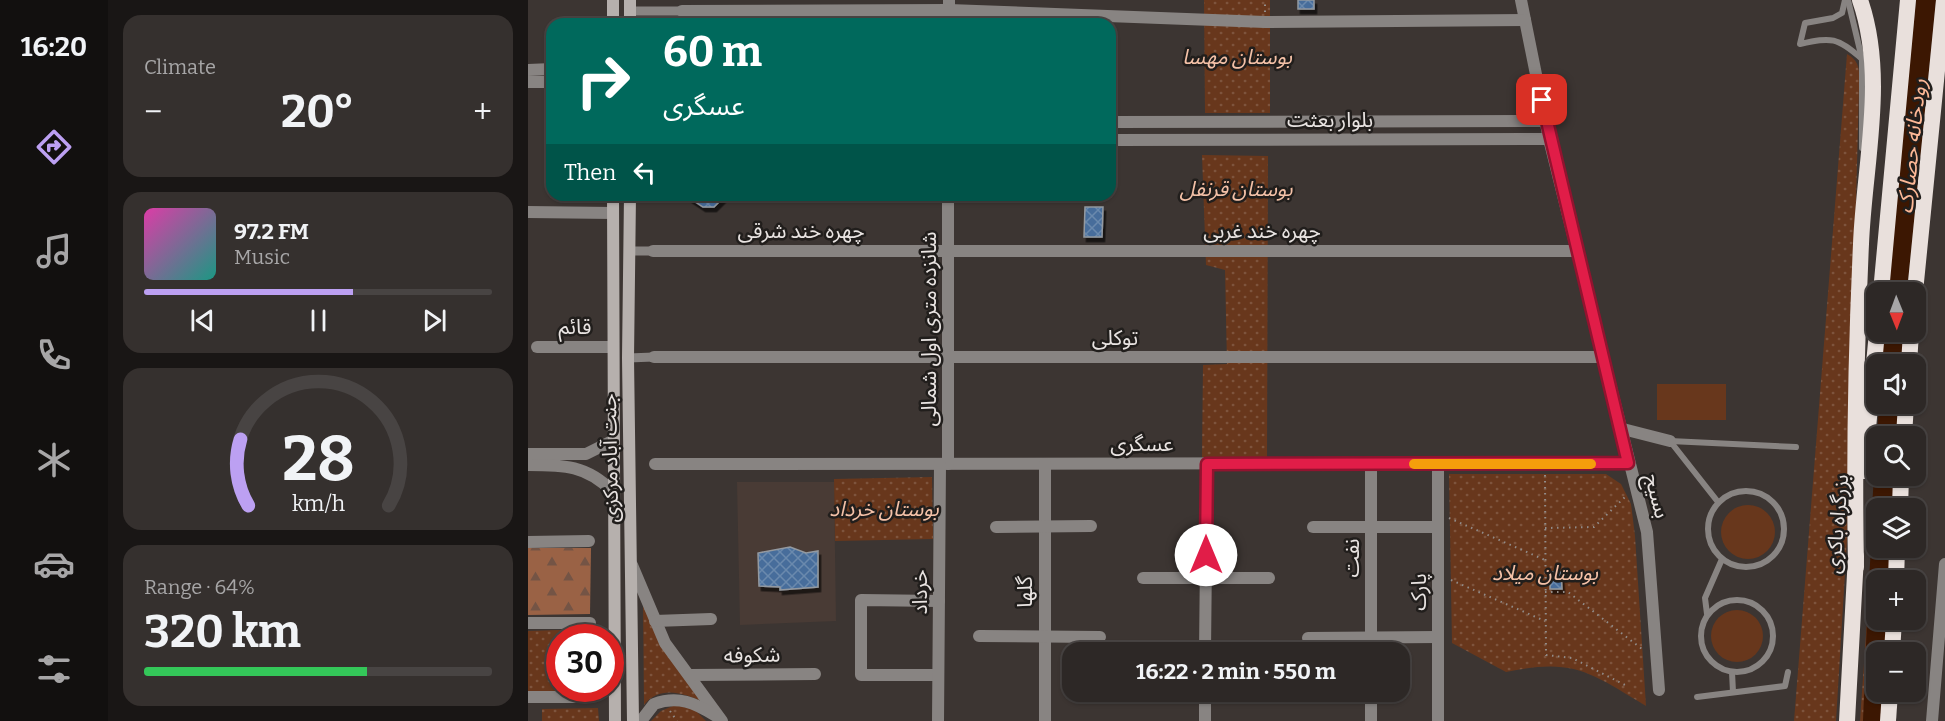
<!DOCTYPE html>
<html lang="en">
<head>
<meta charset="utf-8">
<style>
  :root { --surface:#2d2826; --page:#35302e; --text:#f1f3f6; --muted:#a7a6a7; --line:#484443; --accent:#bca0f2 }
  body { margin:0; font-family:Bitter,"Noto Sans Arabic",serif; background:var(--page); color:var(--text); height:100vh; display:flex; flex-direction:column; font-size:22px; white-space:nowrap }
  * { box-sizing:border-box; margin:0 }
  p { font-size:20px; color:var(--muted) }
  .icon { flex:none; width:33px; height:33px; fill:none; stroke:currentColor; stroke-width:2; stroke-linecap:round; stroke-linejoin:round }
  .map { position:relative; flex:1; overflow:hidden }
  .panel { display:flex; flex-direction:column; gap:15px; padding:15px; background:#191615; width:420px }
  .panel>* { flex:none }
  .banner { position:absolute; left:18px; top:18px; width:570px; height:183px; border-radius:18px; box-shadow:0 2px 4px #0004,0 0 0 2px var(--line); background:#00695c; color:#fff; overflow:hidden }
  .needle { width:39px; rotate:179deg }
  .tools { position:absolute; left:1338px; top:282px; display:grid; gap:12px }
  .tools a { display:grid; place-items:center; width:60px; height:60px; border-radius:12px; background:var(--surface); box-shadow:0 2px 4px #0004,0 0 0 2px var(--line); font-size:30px }
  .speed { position:absolute; left:18px; top:624px; display:flex; gap:12px; font-size:30px; font-weight:700; text-align:center }
  .speed>* { display:grid; place-content:center; width:78px; height:78px; border-radius:50%; background:var(--surface); box-shadow:0 2px 4px #0004,0 0 0 2px var(--line); line-height:1 }
  .speed .limit { border:9px solid #d22; background:#fff; color:#111 }
  .pin { position:absolute; display:grid; place-items:center; width:51px; height:51px; color:#fff; margin:-26px; border-radius:12px; box-shadow:0 3px 9px #0006 }
  .me { position:absolute; width:66px; margin:-33px; rotate:0deg; stroke-linejoin:round; filter:drop-shadow(0 0 4px #0008) }
  .turn { display:flex; align-items:center; gap:21px; height:126px; padding:0 18px; font-size:27px }
  .turn .icon { width:78px; height:78px; stroke-width:2.5 }
  .turn b { display:block; font-size:42px; line-height:51px }
  .then { display:flex; align-items:center; height:57px; padding:0 18px; background:#0003; gap:12px; font-size:22px }
  .big { font-size:45px; font-weight:700; line-height:1.1 }
  .panel .widget { flex:1; display:flex; flex-direction:column; justify-content:center; gap:9px; min-width:0; padding:0 21px; border-radius:18px; background:var(--page) }
  .panel .dial { align-items:center; gap:0 }
  .dial svg { height:156px; overflow:visible; fill:none; stroke:var(--line); stroke-width:7; stroke-linecap:round; text-anchor:middle }
  .dial text { fill:var(--text); stroke:none }
  .song { display:flex; align-items:center; gap:18px }
  .cover { width:72px; height:72px; border-radius:9px; background:linear-gradient(135deg,hsl(320 70% 55%),hsl(170 70% 35%)) }
  .played { height:6px; border-radius:3px; background:linear-gradient(90deg,var(--accent) 60%,var(--line) 60%) }
  .keys { display:flex; justify-content:space-around; direction:ltr }
  .heat { display:flex; justify-content:space-between; align-items:center; font-size:33px; direction:ltr }
  .charge { height:9px; border-radius:4px; background:linear-gradient(90deg,#34c759 64%,var(--line) 0) }
  .trip { position:absolute; left:534px; top:642px; width:348px; height:60px; border-radius:18px; background:var(--surface); box-shadow:0 2px 4px #0004,0 0 0 2px var(--line); font-weight:700; line-height:60px; text-align:center }
  main { display:flex; flex:1; min-height:0 }
  .menu { display:flex; flex-direction:column; width:108px; justify-content:space-around; align-items:center; background:#12100f; color:var(--muted) }
  .menu .icon { width:42px; height:42px }
  .menu .selected { color:var(--accent) }
  .menu b { font-size:27px; color:var(--text) }
  .map>svg:first-child { display:block }
</style>
</head>
<body>
<main>
<nav class="menu">
<b>16:20</b>
<svg class="icon selected" aria-label="directions" viewBox="0 0 24 24"><path d="M12 3l9 9-9 9-9-9zM9 14v-3h6M13 9l2 2-2 2"/></svg>
<svg class="icon" aria-label="music" viewBox="0 0 24 24"><path d="M9 18V5l10-2v13"/><circle cx="6" cy="18" r="3"/><circle cx="16" cy="16" r="3"/></svg>
<svg class="icon" aria-label="phone" viewBox="0 0 24 24"><path d="M5 4h4l2 5-3 2q2 4 5 5l2-3 5 2v4C11 20 4 13 5 4z"/></svg>
<svg class="icon" aria-label="climate" viewBox="0 0 24 24"><path d="M12 3v18M4 7l16 10M4 17L20 7"/></svg>
<svg class="icon" aria-label="car" viewBox="0 0 24 24"><path d="M5 17H2v-5l4-1 3-4h7l3 4 3 1v5h-3M9 17h6M6 11h13"/><circle cx="7" cy="17" r="2"/><circle cx="17" cy="17" r="2"/></svg>
<svg class="icon" aria-label="filters" viewBox="0 0 24 24"><path d="M4 7h16M4 17h16"/><circle cx="9" cy="7" r="2"/><circle cx="15" cy="17" r="2"/></svg>
</nav>
<section class="panel">
<div class="widget"><p>Climate</p>
<div class="heat"><a>−</a><b class="big">20°</b><a>+</a></div>
</div>
<div class="widget">
<div class="song"><i class="cover"></i><div><b>97.2 FM</b><p>Music</p></div></div>
<div class="played"></div>
<div class="keys"><svg class="icon" aria-label="previous" viewBox="0 0 24 24"><path d="M18 5L8 12l10 7zM5 5v14"/></svg><svg class="icon" aria-label="pause" viewBox="0 0 24 24"><path d="M8 5v14M16 5v14"/></svg><svg class="icon" aria-label="next" viewBox="0 0 24 24"><path d="M6 5l10 7-10 7zM19 5v14"/></svg></div>
</div>
<div class="widget dial"><svg viewBox="0 0 100 80">
<path d="M14 69A42 42 0 1 1 86 69"/>
<path d="M14 69A42 42 0 0 1 10 35" stroke="#bca0f2"/>
<text x="50" y="56" font-size="32" font-weight="700">28</text>
<text x="50" y="72" font-size="11">km/h</text>
</svg></div>
<div class="widget"><p>Range · 64%</p><b class="big">320 km</b><div class="charge"></div></div>
</section>
<div class="map">
<svg width="1417" height="721" viewBox="0 0 1417 721">
  <defs>
    <pattern id="forest-firs" width="22" height="20" patternUnits="userSpaceOnUse" patternTransform="scale(1.5)"><rect width="22" height="20" fill="#9a6245"/><path d="M5 1l3.5 6h-7zM16 11l3.5 6h-7z" fill="#745445"/></pattern>
    <pattern id="park-dots" width="8" height="8" patternUnits="userSpaceOnUse" patternTransform="scale(1.5)"><rect width="8" height="8" fill="#68371c"/><path d="M2 2h.1M6 6h.1" fill="none" stroke="#7e543d" stroke-width="1.8" stroke-linecap="round"/></pattern>
    <pattern id="building-cross-hatch" width="8" height="8" patternUnits="userSpaceOnUse" patternTransform="scale(1.5)"><rect width="8" height="8" fill="#476d9b"/><path d="M0 0l8 8M0 8l8-8" fill="none" stroke="#6a89ad"/></pattern>
    <filter id="shadow"><feDropShadow dx="2.5" dy="4.5" stdDeviation="0" flood-color="#0009"/></filter>
  </defs>
  <rect width="100%" height="100%" fill="#3c3532"/>
  <polygon fill="#493b35" points="209,482 306,482 308,621 212,625"/>
  <g fill="#68371c">
    <rect x="1129" y="384" width="69" height="36"/>
    <circle cx="1220" cy="532" r="27"/>
    <circle cx="1209" cy="636" r="26"/>
  </g>
  <polygon fill="url(#forest-firs)" points="0,548 63,548 62,614 0,615"/>
  <g fill="url(#park-dots)">
    <polygon points="676,0 742,0 742,113 677,113"/>
    <path d="M1319 54C1334 62 1331 74 1331 89L1319 540 1308 721H1266Z"/>
    <polygon points="674,155 740,156 739,457 674,457 675,365 699,364 697,270 678,265"/>
    <path d="M921 474H1078L1093 484 1103 504 1107 536 1118 706C1061 672 1046 658 978 672L924 643Z"/>
    <polygon points="1349,476 1363,476 1361,508 1348,508 1348,548 1358,548 1355,580 1348,580 1348,620 1353,620 1352,652 1348,652 1349,721 1332,721"/>
    <polygon points="404,477 405,539 307,541 306,479"/>
    <path d="M115 601C132 642 146 670 178 703 157 694 133 684 116 705Z"/>
    <polygon points="63,629 63,637 32,638 32,688 64,689 64,691 0,691 0,631"/>
    <polygon points="147,705 166,709 178,721 123,721 133,711"/>
    <polygon points="70,708 71,721 14,721 14,709"/>
  </g>
  <g fill="none" stroke-linecap="round" stroke-linejoin="round">
    <g stroke="#3c1702" stroke-width="20">
      <polyline points="1369,292 1398,0"/>
      <polyline points="1364,364 1366,332"/>
      <polyline points="1359,436 1361,404"/>
      <polyline points="1354,508 1356,476"/>
      <polyline points="1351,580 1353,548"/>
      <polyline points="1345,721 1349,620"/>
    </g>
  </g>
  <g fill="url(#building-cross-hatch)" stroke="#9399a0" stroke-width="1.5" filter="url(#shadow)">
    <rect x="770" y="0" width="16" height="9"/>
    <polygon points="157,195 198,195 186,207 175,207"/>
    <polygon points="557,207 575,207 574,237 556,237"/>
    <polygon points="262,547 278,553 290,551 290,587 252,590 252,587 231,586 230,553"/>
    <polygon points="1022,572 1033,572 1034,589 1022,589"/>
  </g>
  <g fill="none" stroke-linecap="round" stroke-linejoin="round">
    <g stroke="#938d8a" stroke-width="2" stroke-dasharray="1.5 4.5" stroke-linecap="butt">
      <polyline points="737,12 737,0"/>
      <polyline points="1017,475 1018,655 1044,658 1097,685"/>
      <polyline points="921,518 1017,560"/>
      <polyline points="1017,528 1066,527 1098,496"/>
      <polyline points="923,580 1017,621"/>
      <polyline points="1017,592 1040,592 1114,649"/>
      <polyline points="142,711 149,721"/>
    </g>
    <g stroke="#888482" stroke-width="6">
      <path d="M1317 0 1314 13 1305 18 1277 23 1272 44C1304 37 1309 37 1334 59"/>
      <polyline points="1320,0 1334,59 1334,148"/>
      <polyline points="1142,441 1268,447"/>
      <polyline points="1142,441 1190,502"/>
      <circle cx="1218" cy="529" r="38"/>
      <circle cx="1209" cy="636" r="36"/>
      <polyline points="1179,614 1177,598 1194,559"/>
      <polyline points="1204,672 1205,692"/>
      <polyline points="1169,697 1257,686 1260,672"/>
    </g>
    <g stroke="#888482" stroke-width="9">
      <polyline points="102,11 154,11"/>
      <polyline points="102,251 125,251"/>
      <polyline points="100,358 126,357"/>
    </g>
    <g stroke="#888482" stroke-width="12">
      <polyline points="993,0 1021,139 1119,532 1131,690"/>
      <polyline points="154,11 421,10 737,22 997,20"/>
      <polyline points="421,24 421,0"/>
      <polyline points="0,70 24,69"/>
      <polyline points="0,82 24,82"/>
      <polyline points="0,212 85,213"/>
      <polyline points="125,251 1049,251"/>
      <polyline points="9,347 84,347"/>
      <polyline points="126,357 1074,357"/>
      <polyline points="1091,428 1142,441"/>
      <polyline points="127,464 1100,463"/>
      <polyline points="420,464 420,195"/>
      <polyline points="517,464 517,721"/>
      <polyline points="468,527 563,526"/>
      <polyline points="785,527 910,527"/>
      <polyline points="0,542 61,541"/>
      <polyline points="104,565 137,643 194,721"/>
      <polyline points="615,578 741,578"/>
      <polyline points="127,621 183,619"/>
      <polyline points="0,623 62,623"/>
      <polyline points="451,636 572,637"/>
      <polyline points="780,638 910,637"/>
      <polyline points="677,652 679,464"/>
      <polyline points="843,652 843,464"/>
      <polyline points="161,675 287,674"/>
      <polyline points="410,675 333,675 333,600 411,601"/>
      <polyline points="0,697 63,697"/>
      <path d="M113 721 126 704C150 695 167 703 188 716"/>
      <polyline points="410,721 412,464"/>
      <polyline points="677,721 677,692"/>
      <polyline points="843,721 843,692"/>
      <polyline points="910,721 910,463"/>
      <polyline points="1404,721 1417,564"/>
    </g>
    <g stroke="#888482" stroke-width="12">
      <polyline points="582,122 1018,121"/>
      <polyline points="582,140 1021,139"/>
      <polyline points="0,454 58,454 84,441"/>
      <path d="M0 465C36 465 59 465 85 492"/>
    </g>
    <g stroke="#b6b0ad" stroke-width="12">
      <polyline points="85,24 85,0"/>
      <polyline points="102,24 102,0"/>
      <polyline points="85,195 87,721"/>
      <polyline points="102,195 100,358 105,721"/>
    </g>
    <g stroke="#e9e0dc" stroke-width="16">
      <polyline points="1353,292 1380,0"/>
      <polyline points="1387,292 1416,0"/>
      <polyline points="1381,364 1383,332"/>
      <polyline points="1376,436 1378,404"/>
      <polyline points="1336,471 1349,332"/>
      <polyline points="1372,508 1373,476"/>
      <path d="M1328 567C1326 460 1328 352 1333 244 1336 165 1359 77 1332 0"/>
      <polyline points="1368,580 1369,548"/>
      <polyline points="1364,652 1366,620"/>
      <polyline points="1319,721 1328,556"/>
      <polyline points="1360,721 1362,692"/>
    </g>
  </g>
  <g fill="none" stroke-linecap="round" stroke-linejoin="round">
    <g stroke="#92132f" stroke-width="15">
      <polyline id="route" points="678,555 679,464 1100,463 1014,100"/>
    </g>
    <use href="#route" stroke="#e11d48" stroke-width="10"/>
    <polyline stroke="#f59e0b" stroke-width="10" points="886,464 1063,464"/>
  </g>
  <g text-anchor="middle" stroke-width="5" stroke-linejoin="round" paint-order="stroke">
    <g font-size="21" font-style="italic" fill="#f4c1a7" stroke="#211e1c">
      <text x="709" y="64">بوستان مهسا</text>
      <text x="708" y="196">بوستان قرنفل</text>
      <text x="356" y="516">بوستان خرداد</text>
      <text x="1017" y="580">بوستان میلاد</text>
    </g>
    <g font-size="21" fill="#e9e4e2" stroke="#211e1c">
      <text x="802" y="127">بلوار بعثت</text>
      <text x="273" y="238">چهره خند شرقی</text>
      <text x="734" y="238">چهره خند غربی</text>
      <text x="47" y="334">قائم</text>
      <text transform="translate(401 329) rotate(-90)" y="7">شانزده متری اول شمالی</text>
      <text x="587" y="345">توکلی</text>
      <text x="614" y="451">عسگری</text>
      <text transform="translate(82 458) rotate(-91)" y="7">جنت آباد مرکزی</text>
      <text transform="translate(1129 496) rotate(75)" y="7">بسیج</text>
      <text transform="translate(1309 524) rotate(-85)" y="7">بزرگراه باکری</text>
      <text transform="translate(824 558) rotate(-90)" y="7">نفت</text>
      <text transform="translate(392 592) rotate(-90)" y="7">خرداد</text>
      <text transform="translate(497 592) rotate(-90)" y="7">گلها</text>
      <text transform="translate(891 592) rotate(-90)" y="7">پارک</text>
      <text transform="translate(224 655) rotate(-1)" y="7">شکوفه</text>
    </g>
    <g font-size="22" font-style="italic" fill="#fdb896" stroke="#211e1c">
      <text transform="translate(1383 146) rotate(-84)" y="8">رودخانه حصارک</text>
    </g>
  </g>
</svg>
<div class="tools">
<a><svg class="needle" viewBox="-14 -14 28 28"><path d="M0-13l5 13h-10z" fill="#e53935"/><path d="M0 13l5-13h-10z" fill="#a7a6a7"/></svg></a>
<a><svg class="icon" aria-label="sound" viewBox="0 0 24 24"><path d="M4 9h4l5-4v14l-5-4H4zM17 9q2 3 0 6"/></svg></a>
<a><svg class="icon" aria-label="search" viewBox="0 0 24 24"><circle cx="10" cy="10" r="6"/><path d="M15 15l6 6"/></svg></a>
<a><svg class="icon" aria-label="layers" viewBox="0 0 24 24"><path d="M12 4l9 5-9 5-9-5zM3 14l9 5 9-5"/></svg></a>
<a>+</a>
<a>−</a>
</div>
<div class="speed"><div class="limit">30</div></div>
<div class="pin" style="left:1014px;top:100px;background:#d93025"><svg class="icon" aria-label="arrive" viewBox="0 0 24 24"><path d="M6 21V4h12l-3 4 3 4H6"/></svg></div>
<svg class="me" style="left:678px;top:555px" viewBox="-20 -20 40 40"><circle r="19" fill="#fff"/><path d="M0-13L10 11 0 6-10 11z" fill="#e11d48"/></svg>
<div class="trip">16:22 · 2 min · 550 m</div>
<div class="banner">
<div class="turn"><svg class="icon" aria-label="right" viewBox="0 0 24 24"><path d="M7 20v-9h11M14 6l5 5-5 5"/></svg><div><b>60 m</b>عسگری</div></div>
<div class="then">Then<svg class="icon" aria-label="left" viewBox="0 0 24 24"><path d="M17 20v-9H6M10 6l-5 5 5 5"/></svg></div>
</div>
</div>
</main>
</body>
</html>
